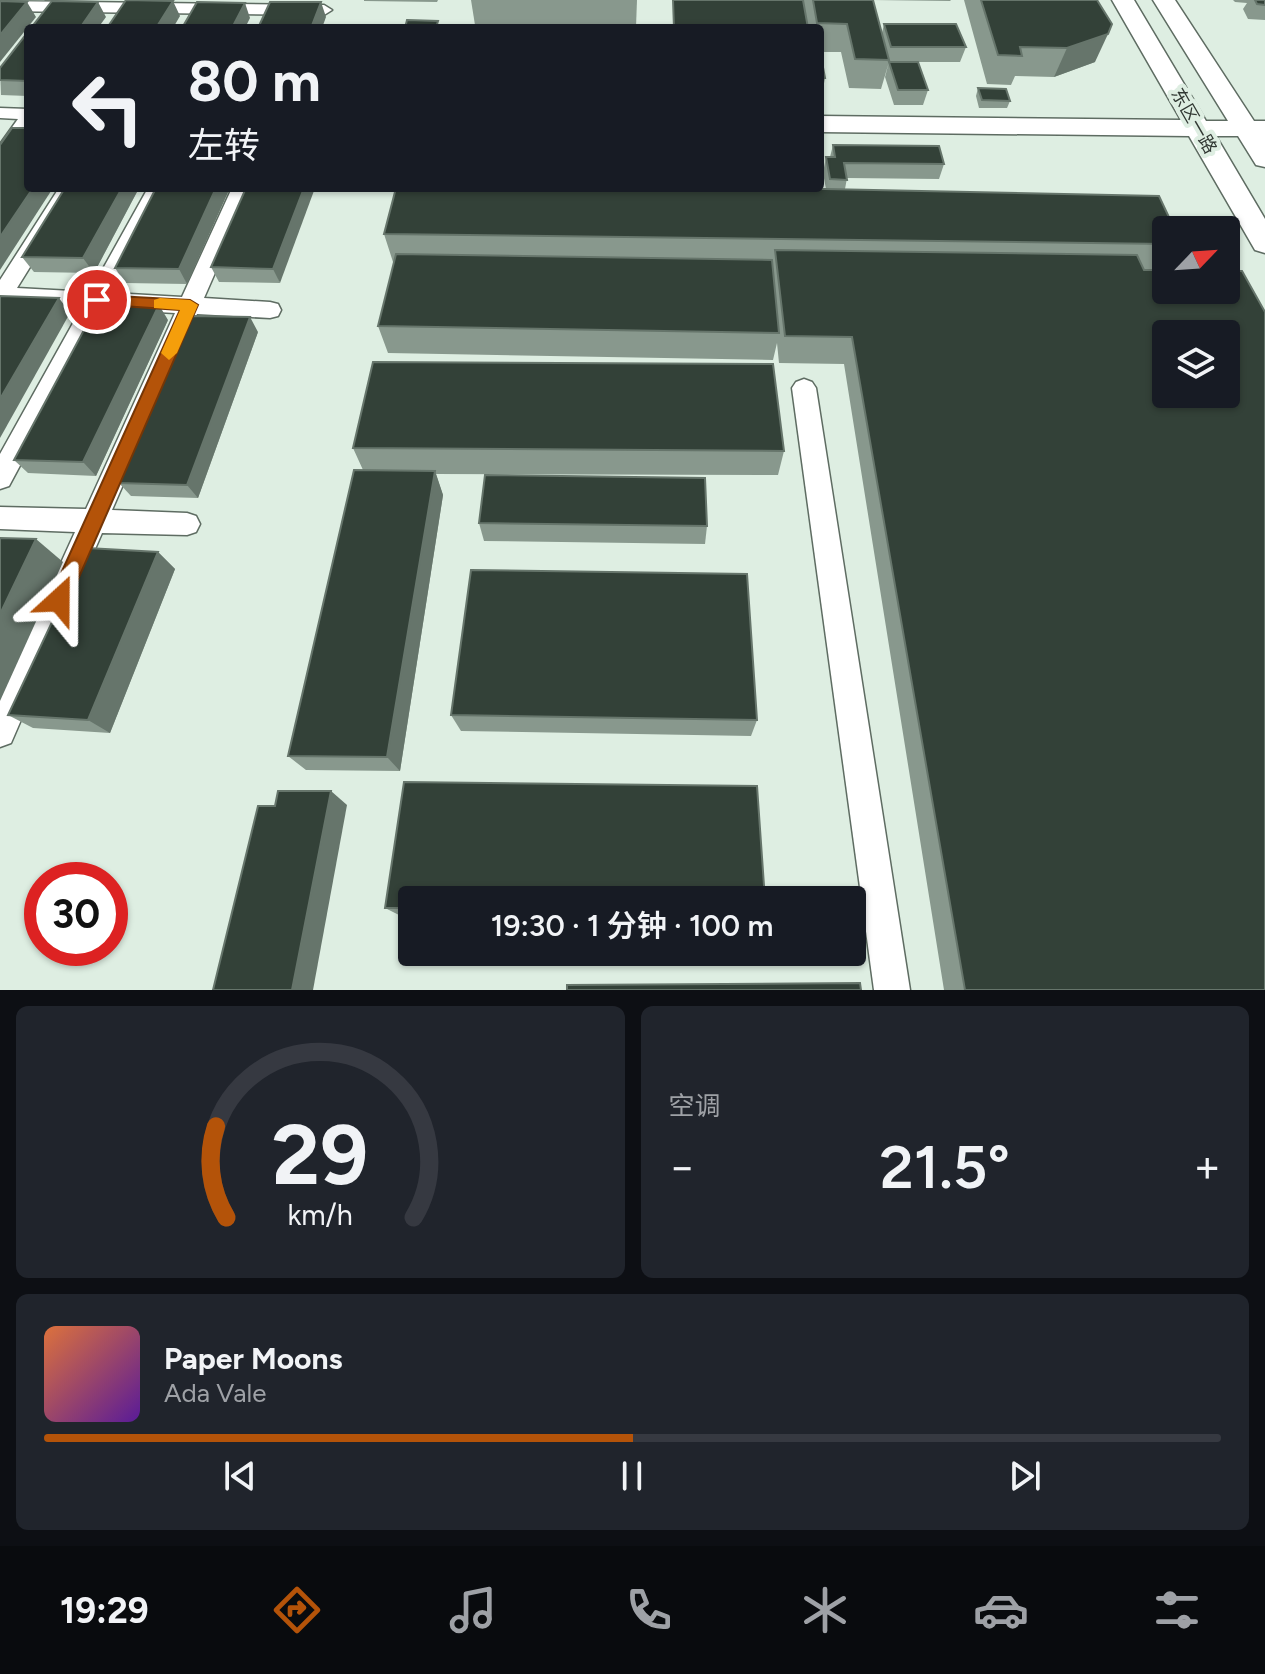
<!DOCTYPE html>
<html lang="zh">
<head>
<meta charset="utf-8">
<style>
  :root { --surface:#171b24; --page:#20242c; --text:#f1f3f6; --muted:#9ea1a6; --line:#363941; --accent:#b45309 }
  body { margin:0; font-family:Figtree,"Noto Sans SC",sans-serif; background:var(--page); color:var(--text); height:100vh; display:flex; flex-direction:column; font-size:30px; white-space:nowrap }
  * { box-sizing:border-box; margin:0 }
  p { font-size:26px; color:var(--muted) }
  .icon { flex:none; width:44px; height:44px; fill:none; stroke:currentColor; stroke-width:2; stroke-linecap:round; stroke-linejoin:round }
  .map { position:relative; height:990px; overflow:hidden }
  .drawer { display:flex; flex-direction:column; gap:16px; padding:16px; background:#0d0f14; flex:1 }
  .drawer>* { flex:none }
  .guide { position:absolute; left:24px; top:24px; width:800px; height:168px; border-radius:8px; box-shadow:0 2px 6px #0004; background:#171b24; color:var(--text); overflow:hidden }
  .needle { width:52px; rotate:65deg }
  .fabs { position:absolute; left:1152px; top:216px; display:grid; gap:16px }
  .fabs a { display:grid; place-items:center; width:88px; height:88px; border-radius:8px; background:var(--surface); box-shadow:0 2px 6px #0004; font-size:40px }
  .speed { position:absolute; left:24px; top:862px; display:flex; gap:16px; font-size:40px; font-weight:700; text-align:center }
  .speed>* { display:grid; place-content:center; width:104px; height:104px; border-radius:50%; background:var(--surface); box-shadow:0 2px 6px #0004; line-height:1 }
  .speed .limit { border:12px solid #d22; background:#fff; color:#111 }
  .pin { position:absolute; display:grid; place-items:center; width:68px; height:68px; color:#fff; margin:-34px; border:4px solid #fff; border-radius:50%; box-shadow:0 2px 8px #0007 }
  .me { position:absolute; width:88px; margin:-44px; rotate:24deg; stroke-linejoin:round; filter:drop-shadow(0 0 6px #0008) }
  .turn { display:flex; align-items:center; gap:28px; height:168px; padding:0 32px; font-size:36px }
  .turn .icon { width:104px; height:104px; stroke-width:2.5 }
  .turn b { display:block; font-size:56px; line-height:68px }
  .big { font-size:60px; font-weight:600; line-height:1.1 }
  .drawer .card { flex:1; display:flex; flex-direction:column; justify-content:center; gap:12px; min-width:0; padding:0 28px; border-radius:12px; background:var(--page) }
  .drawer .dial { align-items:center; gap:0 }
  .dial svg { height:208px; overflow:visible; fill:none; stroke:var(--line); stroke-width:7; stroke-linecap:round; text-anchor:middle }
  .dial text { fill:var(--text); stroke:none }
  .song { display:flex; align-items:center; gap:24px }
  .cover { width:96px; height:96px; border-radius:12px; background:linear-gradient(135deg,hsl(20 70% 55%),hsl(270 70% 35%)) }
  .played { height:8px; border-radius:4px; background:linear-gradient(90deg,var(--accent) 50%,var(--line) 50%) }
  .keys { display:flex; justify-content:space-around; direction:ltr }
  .heat { display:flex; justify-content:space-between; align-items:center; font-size:44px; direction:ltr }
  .drawer .tiles { flex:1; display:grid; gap:16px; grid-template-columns:1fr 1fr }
  .card:last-child { grid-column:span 2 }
  .trip { position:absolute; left:398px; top:886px; width:468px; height:80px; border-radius:8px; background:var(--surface); box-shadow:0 2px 6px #0004; font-weight:600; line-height:80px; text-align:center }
  .tabs { display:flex; height:128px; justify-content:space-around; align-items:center; background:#090b0e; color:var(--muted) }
  .tabs .icon { width:56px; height:56px }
  .tabs .active { color:var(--accent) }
  .tabs b { font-size:36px; color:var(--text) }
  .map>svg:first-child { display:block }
</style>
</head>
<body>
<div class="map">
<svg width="1265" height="990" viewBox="0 0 1265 990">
  <rect width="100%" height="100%" fill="#deeee2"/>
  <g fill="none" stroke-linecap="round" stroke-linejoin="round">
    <g stroke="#5e6c62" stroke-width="3">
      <g id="street">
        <polygon points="0,1 324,5 332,10 324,15 0,11"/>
        <polygon points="0,108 28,109 28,131 7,161 0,163 0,144 18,119 0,118"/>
        <polygon points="59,188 79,188 17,288 90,292 148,188 168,188 112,293 182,297 232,188 252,188 204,298 270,302 278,304 281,310 278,316 270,318 197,314 112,510 187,513 196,516 200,524 196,532 187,535 102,533 11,743 0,747 0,697 75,532 0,529 0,507 86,509 175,313 104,309 9,486 0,489 0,454 82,307 8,303 0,306 0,280"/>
        <polygon points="804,379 812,382 816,388 910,990 874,990 792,388 796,382"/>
      </g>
    </g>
    <g stroke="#5e6c62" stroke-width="3">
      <polygon id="secondary" points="1112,0 1134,0 1206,121 1228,121 1153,0 1175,0 1254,121 1265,121 1265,167 1256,165 1238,136 1216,136 1265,219 1265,253 1255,250 1189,136 820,132 820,116 1181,120"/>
    </g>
    <use href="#street" fill="#fff" fill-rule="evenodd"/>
    <use href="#secondary" fill="#fff" fill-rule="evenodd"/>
  </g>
  <g fill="#88988d">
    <polygon points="3,0 45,0 44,1"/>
    <polygon points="364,0 438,0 437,2 364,1"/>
    <polygon points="471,0 637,0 636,27 475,25"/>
    <polygon points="803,0 951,0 950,1 873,0 882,33 884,24 966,47 960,62 918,62 928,90 923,105 894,105 885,77 889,62 881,89 849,88 841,52 820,52 820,28 808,28"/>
    <polygon points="964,0 1097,0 1095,62 1054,77 1015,76 1011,85 987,84"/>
    <polygon points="1233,0 1265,0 1265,20 1248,19 1243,9 1247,3 1235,2"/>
    <polygon points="28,32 28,96 1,95 0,68"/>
    <polygon points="820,62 825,78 821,100 820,100"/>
    <polygon points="978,88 1010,101 1007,108 979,108 976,96"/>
    <polygon points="833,145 944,164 939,179 847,178 845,189 1166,230 1166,267 1164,270 1265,990 944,990 844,364 779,363 777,343 773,360 388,353 378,326 394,262 393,262 384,234 396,188 815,188 826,189 823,173 826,157 830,157"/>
    <polygon points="65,188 139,188 94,273 34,272 22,257"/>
    <polygon points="156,188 187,284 125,283 115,268"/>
    <polygon points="246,188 280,283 219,282 211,267"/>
    <polygon points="168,320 96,476 28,473 14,460"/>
    <polygon points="258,332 198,498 131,496 119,483"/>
    <polygon points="353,448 784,451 778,475 436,474 443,495 400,771 306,770 288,756 363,470"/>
    <polygon points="479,523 707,526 705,544 484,541"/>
    <polygon points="158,552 175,569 110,733 33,728 8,715"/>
    <polygon points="451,715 757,720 751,736 461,731"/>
    <polygon points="412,900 412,915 399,915 385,908"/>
  </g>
  <g fill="#66756b">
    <polygon points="173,1 180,16 173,28 156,28"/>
    <polygon points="27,2 36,17 0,62 0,35"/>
    <polygon points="98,2 106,17 98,28 80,28"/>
    <polygon points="321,2 326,17 322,28 311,28"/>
    <polygon points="245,3 250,18 245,28 232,28"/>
    <polygon points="1108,34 1095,62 1054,77 1067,48"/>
    <polygon points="33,188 53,188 0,270 0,237"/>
    <polygon points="122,188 139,188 94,273 83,258"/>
    <polygon points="216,188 230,188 187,284 179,269"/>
    <polygon points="304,188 315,188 280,283 273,269"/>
    <polygon points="59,298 70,313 0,438 0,399"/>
    <polygon points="159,305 168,320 96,476 83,462"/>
    <polygon points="250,317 258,332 198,498 187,485"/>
    <polygon points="435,471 443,495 400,771 387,757"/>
    <polygon points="36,539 63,562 0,701 0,614"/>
    <polygon points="158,552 175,569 110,733 88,720"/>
    <polygon points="331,791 347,805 313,990 292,990"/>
  </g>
  <g fill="#334138" stroke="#66756b" stroke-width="2" fill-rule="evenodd">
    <polygon points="126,0 173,1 156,28 107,28"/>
    <polygon points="673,0 803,0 808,28 674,28"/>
    <polygon points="813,0 873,0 889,60 855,59 847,24 817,23"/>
    <polygon points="981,0 1097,0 1112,24 1108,34 1067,48 1020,47 1022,56 998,55"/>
    <polygon points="1255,0 1265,0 1265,5 1257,4"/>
    <polygon points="0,1 27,2 0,35"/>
    <polygon points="52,1 98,2 80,28 31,28"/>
    <polygon points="197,2 245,3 232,28 182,28"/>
    <polygon points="270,2 321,2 311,28 258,28"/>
    <polygon points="407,20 438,21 436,28 405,28"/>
    <polygon points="884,24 956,24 966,47 891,47"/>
    <polygon points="28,32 28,81 0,80 0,68"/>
    <polygon points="820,62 822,62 825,78 820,78"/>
    <polygon points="889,62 918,62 928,90 898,90"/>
    <polygon points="978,88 1006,89 1010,101 982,100"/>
    <polygon points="12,128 28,128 28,188 33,188 0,237 0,145"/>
    <polygon points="833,145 939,146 944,164 844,163 847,180 830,179 826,157 835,157"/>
    <polygon points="65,188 122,188 83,258 22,257"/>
    <polygon points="156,188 216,188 179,269 115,268"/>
    <polygon points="246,188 304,188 273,269 211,267"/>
    <polygon points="396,188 777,188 1159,196 1175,230 1166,230 1166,244 384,234"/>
    <path d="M775 250 1137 255 1144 270H1166V290H1226V271H1242L1265 312V990H965L852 337 785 336ZM1166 334H1226V394H1166Z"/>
    <polygon points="396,254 772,260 779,333 378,326"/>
    <polygon points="0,296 59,298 0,399"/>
    <polygon points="98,304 159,305 83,462 14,460"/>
    <polygon points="191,316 250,317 187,485 119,483"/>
    <polygon points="373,362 773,364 784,451 353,448"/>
    <polygon points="354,470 435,471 387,757 288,756"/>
    <polygon points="485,475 705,478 707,526 479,523"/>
    <polygon points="0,538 36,539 0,614"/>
    <polygon points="87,548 158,552 88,720 8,715"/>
    <polygon points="471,570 747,574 757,720 451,715"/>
    <polygon points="404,782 757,786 765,900 412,900 412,908 385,908"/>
    <polygon points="278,791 331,791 292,990 213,990 258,806 275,806"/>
    <polygon points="860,983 861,990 567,990 567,985"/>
  </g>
  <polygon fill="#b45309" stroke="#753606" stroke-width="2" points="97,295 190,300 198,305 66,607 59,609 52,607 49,600 180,310 92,304 92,296"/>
  <polygon fill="#f59e0b" points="160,298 190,300 198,305 177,353 169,360 161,353 180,310 154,308 154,300"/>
  <g text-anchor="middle" stroke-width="8" stroke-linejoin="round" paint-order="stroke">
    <g font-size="18" fill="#313833" stroke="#deeee2">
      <text transform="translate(1194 121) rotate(60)" y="6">东区一路</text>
    </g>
  </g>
</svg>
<div class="fabs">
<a><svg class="needle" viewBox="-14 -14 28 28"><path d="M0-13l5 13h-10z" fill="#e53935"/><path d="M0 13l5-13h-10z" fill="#9ea1a6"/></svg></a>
<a><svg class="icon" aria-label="layers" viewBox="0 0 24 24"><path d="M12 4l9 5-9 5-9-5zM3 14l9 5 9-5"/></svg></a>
</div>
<div class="speed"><div class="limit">30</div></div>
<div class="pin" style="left:97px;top:300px;background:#d93025"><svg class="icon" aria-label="arrive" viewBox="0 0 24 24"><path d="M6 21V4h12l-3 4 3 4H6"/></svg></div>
<svg class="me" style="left:59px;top:600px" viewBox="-20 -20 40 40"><path d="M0-17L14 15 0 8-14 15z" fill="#b45309" stroke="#fff" stroke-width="4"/></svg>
<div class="trip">19:30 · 1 分钟 · 100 m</div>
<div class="guide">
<div class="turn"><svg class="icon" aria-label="left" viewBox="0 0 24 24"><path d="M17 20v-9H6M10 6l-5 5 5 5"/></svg><div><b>80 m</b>左转</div></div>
</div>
</div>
<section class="drawer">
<div class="tiles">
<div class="card dial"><svg viewBox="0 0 100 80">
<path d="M14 69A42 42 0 1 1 86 69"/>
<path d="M14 69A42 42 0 0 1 10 34" stroke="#b45309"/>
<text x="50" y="56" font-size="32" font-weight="700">29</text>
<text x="50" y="72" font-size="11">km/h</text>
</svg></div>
<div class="card"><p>空调</p>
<div class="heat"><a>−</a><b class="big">21.5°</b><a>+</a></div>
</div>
<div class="card">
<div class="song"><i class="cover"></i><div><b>Paper Moons</b><p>Ada Vale</p></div></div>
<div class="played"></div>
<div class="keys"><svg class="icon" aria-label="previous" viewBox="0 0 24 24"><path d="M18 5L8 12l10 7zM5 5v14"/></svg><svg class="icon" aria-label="pause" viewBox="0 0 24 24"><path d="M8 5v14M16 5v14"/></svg><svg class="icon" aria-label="next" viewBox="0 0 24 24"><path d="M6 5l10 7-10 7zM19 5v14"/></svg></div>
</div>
</div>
</section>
<nav class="tabs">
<b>19:29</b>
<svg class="icon active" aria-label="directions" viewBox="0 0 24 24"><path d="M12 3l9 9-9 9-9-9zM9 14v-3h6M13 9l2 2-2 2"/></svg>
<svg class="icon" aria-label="music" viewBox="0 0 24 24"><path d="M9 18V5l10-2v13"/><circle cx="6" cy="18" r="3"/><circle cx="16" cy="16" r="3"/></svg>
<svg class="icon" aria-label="phone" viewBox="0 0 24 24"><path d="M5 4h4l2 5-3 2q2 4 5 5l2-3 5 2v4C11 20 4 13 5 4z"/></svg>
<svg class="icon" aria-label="climate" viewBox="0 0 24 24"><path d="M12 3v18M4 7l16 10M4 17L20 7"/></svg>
<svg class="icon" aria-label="car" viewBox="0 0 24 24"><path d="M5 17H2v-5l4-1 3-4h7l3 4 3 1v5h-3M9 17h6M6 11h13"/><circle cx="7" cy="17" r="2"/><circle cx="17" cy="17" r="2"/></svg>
<svg class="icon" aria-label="filters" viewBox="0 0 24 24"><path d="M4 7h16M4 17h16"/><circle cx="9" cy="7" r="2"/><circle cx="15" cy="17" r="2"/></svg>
</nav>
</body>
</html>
